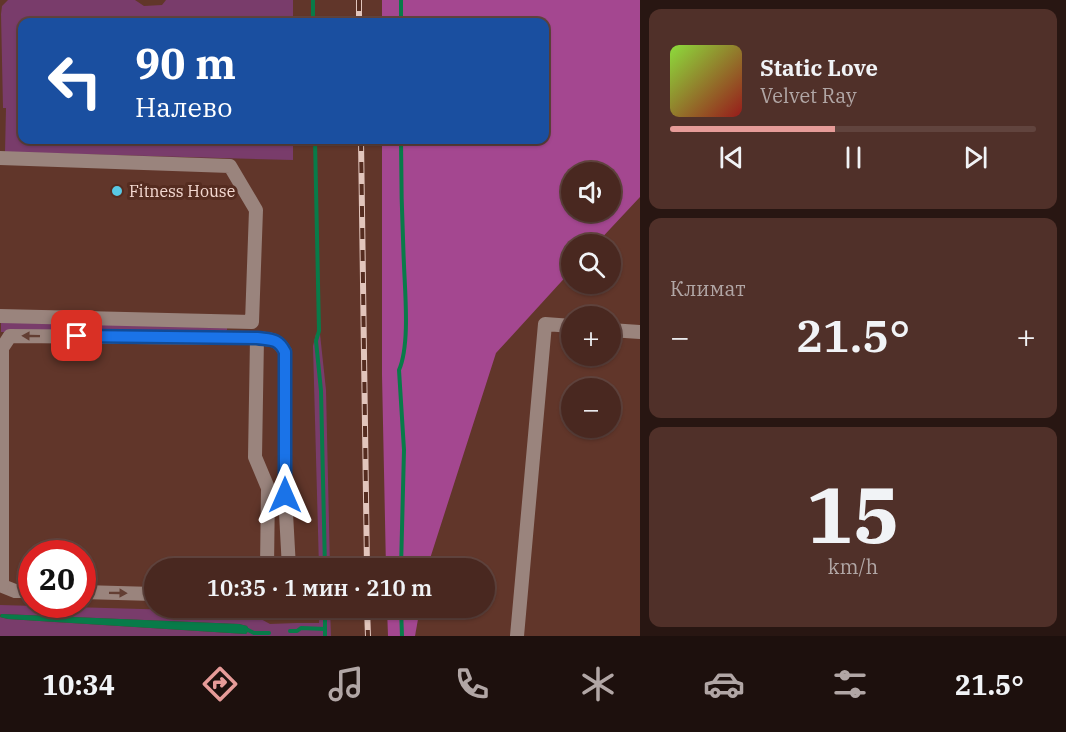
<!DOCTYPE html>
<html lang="ru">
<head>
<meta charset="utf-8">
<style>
  :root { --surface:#492820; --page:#503029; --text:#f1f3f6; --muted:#b1a6a5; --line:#61443e; --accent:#e69b98 }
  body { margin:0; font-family:"IBM Plex Serif",serif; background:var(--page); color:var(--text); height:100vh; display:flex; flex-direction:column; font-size:22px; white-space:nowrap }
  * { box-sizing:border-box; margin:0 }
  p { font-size:20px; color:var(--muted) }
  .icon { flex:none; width:33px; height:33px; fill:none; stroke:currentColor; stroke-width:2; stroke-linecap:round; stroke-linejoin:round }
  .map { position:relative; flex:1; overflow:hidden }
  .panel { display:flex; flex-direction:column; gap:9px; padding:9px; background:#281612; width:426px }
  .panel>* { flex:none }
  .guide { position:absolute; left:18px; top:18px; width:531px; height:126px; border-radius:12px; box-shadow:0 2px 4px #0004,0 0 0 2px var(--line); background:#1a4fa0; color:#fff; overflow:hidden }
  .fabs { position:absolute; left:561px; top:162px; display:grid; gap:12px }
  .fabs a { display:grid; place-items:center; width:60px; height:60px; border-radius:50%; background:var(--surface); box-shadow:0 2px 4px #0004,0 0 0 2px var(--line); font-size:30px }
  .speed { position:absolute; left:18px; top:540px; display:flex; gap:12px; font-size:30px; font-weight:700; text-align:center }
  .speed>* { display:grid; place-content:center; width:78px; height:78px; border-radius:50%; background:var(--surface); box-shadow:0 2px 4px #0004,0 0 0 2px var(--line); line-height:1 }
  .speed .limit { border:9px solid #d22; background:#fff; color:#111 }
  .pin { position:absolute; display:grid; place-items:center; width:51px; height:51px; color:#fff; margin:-26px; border-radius:12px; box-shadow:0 3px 9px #0006 }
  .me { position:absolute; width:66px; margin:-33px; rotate:0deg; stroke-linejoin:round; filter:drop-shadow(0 0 4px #0008) }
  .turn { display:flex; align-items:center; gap:21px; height:126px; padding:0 18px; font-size:27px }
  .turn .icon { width:78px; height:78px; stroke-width:2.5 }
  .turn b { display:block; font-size:42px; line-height:51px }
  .big { font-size:45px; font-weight:600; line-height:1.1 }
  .panel .tile { flex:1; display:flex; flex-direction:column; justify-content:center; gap:9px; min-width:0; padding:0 21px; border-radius:12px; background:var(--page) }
  .panel .dial { align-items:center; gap:0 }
  .dial b { font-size:78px; line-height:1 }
  .song { display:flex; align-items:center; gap:18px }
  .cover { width:72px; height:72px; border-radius:9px; background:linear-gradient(135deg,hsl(90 70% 55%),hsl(0 70% 35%)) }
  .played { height:6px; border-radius:3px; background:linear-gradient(90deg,var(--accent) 45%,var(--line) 45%) }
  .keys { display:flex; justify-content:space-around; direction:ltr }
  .heat { display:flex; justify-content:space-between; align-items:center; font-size:33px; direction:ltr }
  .trip { position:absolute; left:144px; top:558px; width:351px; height:60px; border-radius:30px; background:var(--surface); box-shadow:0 2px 4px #0004,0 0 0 2px var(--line); font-weight:600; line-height:60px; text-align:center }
  .tabs { display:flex; height:96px; justify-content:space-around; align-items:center; background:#1d100d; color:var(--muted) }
  .tabs .icon { width:42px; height:42px }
  .tabs .on { color:var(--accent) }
  .tabs b { font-size:27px; color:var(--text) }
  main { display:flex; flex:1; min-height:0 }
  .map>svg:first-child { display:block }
</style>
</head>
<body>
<main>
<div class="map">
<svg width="640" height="636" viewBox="0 0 640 636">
  <rect width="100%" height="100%" fill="#61362a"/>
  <g fill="#793c6b">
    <polygon points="8,0 135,0 144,6 162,5 166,0 293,0 293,22 22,22 22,140 293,140 293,160 5,152 6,108 3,108 1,14 2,6"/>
    <polygon points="1,321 227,328 227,330 222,334 1,332"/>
    <polygon points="316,334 320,334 326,390 330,568 319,568 313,346"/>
    <polygon points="0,605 248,612 270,624 297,623 319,623 320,608 330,608 331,636 0,636 0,617 8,619 246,634 249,630 247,626 239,624 1,614 0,615"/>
  </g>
  <g fill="#a44790" fill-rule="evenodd">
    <path d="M382 0H640V197L596 244H572L571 271 496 353 427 568H386L382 375V140H544V22H382ZM572 172H610V212H572Z"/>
    <polygon points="387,608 420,608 415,636 388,636"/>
  </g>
  <polygon fill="#087b49" points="1,614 239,624 247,626 249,630 246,634 8,619 0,617"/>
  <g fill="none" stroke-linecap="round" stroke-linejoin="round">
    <g stroke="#087b49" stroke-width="4">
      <polyline points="313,0 313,22"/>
      <polyline points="401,0 401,22"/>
      <polyline points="315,140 319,331 316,341 321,391 325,568"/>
      <path d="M401 140C401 181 402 223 404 265 405 293 410 345 399 370L404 450 401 568"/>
      <polyline points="325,608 325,636"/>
      <polyline points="401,608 402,636"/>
      <polyline points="246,629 254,633 269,633"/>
      <polyline points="290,631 297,631 301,628 325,629"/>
    </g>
    <g stroke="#9a847d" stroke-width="14">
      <polyline points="0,158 230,166 256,210 252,322 0,316"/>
      <polyline points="610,330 640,332"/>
      <polyline points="257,338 255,457 268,488 267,568"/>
      <polyline points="0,585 15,591 32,591"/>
      <path d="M2 585V348L10 336 257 338C271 340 278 338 285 352V495L289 568"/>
      <polyline points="82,592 154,594"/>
      <polyline points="517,636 545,324 572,326"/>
    </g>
    <g stroke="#e2c5bc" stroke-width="6">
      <g id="rail">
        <polyline points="359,0 359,22"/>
        <polyline points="361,140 367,568"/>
        <polyline points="367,608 368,636"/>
      </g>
    </g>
    <use href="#rail" stroke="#552c20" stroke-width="4" stroke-dasharray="11" stroke-linecap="butt"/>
  </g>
  <defs><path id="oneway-solid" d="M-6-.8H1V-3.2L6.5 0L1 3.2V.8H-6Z" transform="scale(1.5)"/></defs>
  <g fill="#633e33">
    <use href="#oneway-solid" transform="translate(31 336) rotate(-179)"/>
    <use href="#oneway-solid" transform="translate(118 593) rotate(1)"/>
  </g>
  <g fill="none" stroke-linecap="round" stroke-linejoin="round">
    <g stroke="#114b97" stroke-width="15">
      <path id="route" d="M77 336 257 338C271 340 278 338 285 352V495"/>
    </g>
    <use href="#route" stroke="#1a73e8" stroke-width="10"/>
  </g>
  <circle fill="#58c8e4" stroke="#552c20" stroke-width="2" cx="117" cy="191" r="6"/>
  <g text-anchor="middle" stroke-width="6" stroke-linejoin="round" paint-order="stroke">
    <g font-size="16" fill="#f4d9d1" stroke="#552c20" text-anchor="start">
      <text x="129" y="197">Fitness House</text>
    </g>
  </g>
</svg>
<div class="fabs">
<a><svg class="icon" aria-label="sound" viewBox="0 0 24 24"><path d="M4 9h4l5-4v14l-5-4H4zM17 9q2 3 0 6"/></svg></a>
<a><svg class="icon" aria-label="search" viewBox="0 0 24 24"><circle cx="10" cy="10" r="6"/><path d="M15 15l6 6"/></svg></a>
<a>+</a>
<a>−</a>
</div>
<div class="speed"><div class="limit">20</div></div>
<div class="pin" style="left:77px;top:336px;background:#d93025"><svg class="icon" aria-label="arrive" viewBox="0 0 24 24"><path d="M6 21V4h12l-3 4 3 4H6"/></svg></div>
<svg class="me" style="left:285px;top:495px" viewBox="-20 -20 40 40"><path d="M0-17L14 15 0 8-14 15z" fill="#1a73e8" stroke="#fff" stroke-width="4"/></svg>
<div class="trip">10:35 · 1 мин · 210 m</div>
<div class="guide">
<div class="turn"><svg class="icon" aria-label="left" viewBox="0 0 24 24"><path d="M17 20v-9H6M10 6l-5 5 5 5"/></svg><div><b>90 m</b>Налево</div></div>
</div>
</div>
<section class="panel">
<div class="tile">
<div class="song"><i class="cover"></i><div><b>Static Love</b><p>Velvet Ray</p></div></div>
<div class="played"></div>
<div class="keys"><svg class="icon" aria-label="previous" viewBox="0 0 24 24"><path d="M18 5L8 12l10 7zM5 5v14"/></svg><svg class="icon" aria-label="pause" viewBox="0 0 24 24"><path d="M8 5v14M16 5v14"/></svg><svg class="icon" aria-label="next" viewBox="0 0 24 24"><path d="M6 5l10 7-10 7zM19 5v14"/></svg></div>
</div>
<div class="tile"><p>Климат</p>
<div class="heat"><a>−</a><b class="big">21.5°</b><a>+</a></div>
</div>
<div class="tile dial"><b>15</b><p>km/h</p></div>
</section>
</main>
<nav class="tabs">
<b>10:34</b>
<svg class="icon on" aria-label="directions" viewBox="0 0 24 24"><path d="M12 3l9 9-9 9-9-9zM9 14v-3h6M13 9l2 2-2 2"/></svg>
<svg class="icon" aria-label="music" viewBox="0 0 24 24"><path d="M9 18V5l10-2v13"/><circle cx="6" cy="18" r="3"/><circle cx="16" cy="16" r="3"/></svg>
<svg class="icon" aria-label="phone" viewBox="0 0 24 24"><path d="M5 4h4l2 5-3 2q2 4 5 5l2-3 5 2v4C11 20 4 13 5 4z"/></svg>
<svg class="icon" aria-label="climate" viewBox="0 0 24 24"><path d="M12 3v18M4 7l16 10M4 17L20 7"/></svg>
<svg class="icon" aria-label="car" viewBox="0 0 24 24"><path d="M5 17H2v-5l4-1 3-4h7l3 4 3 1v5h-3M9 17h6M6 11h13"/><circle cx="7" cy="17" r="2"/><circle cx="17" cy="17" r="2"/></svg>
<svg class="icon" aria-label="filters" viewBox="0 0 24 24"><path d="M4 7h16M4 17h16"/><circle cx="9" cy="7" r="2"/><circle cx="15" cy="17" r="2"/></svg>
<b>21.5°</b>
</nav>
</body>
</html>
